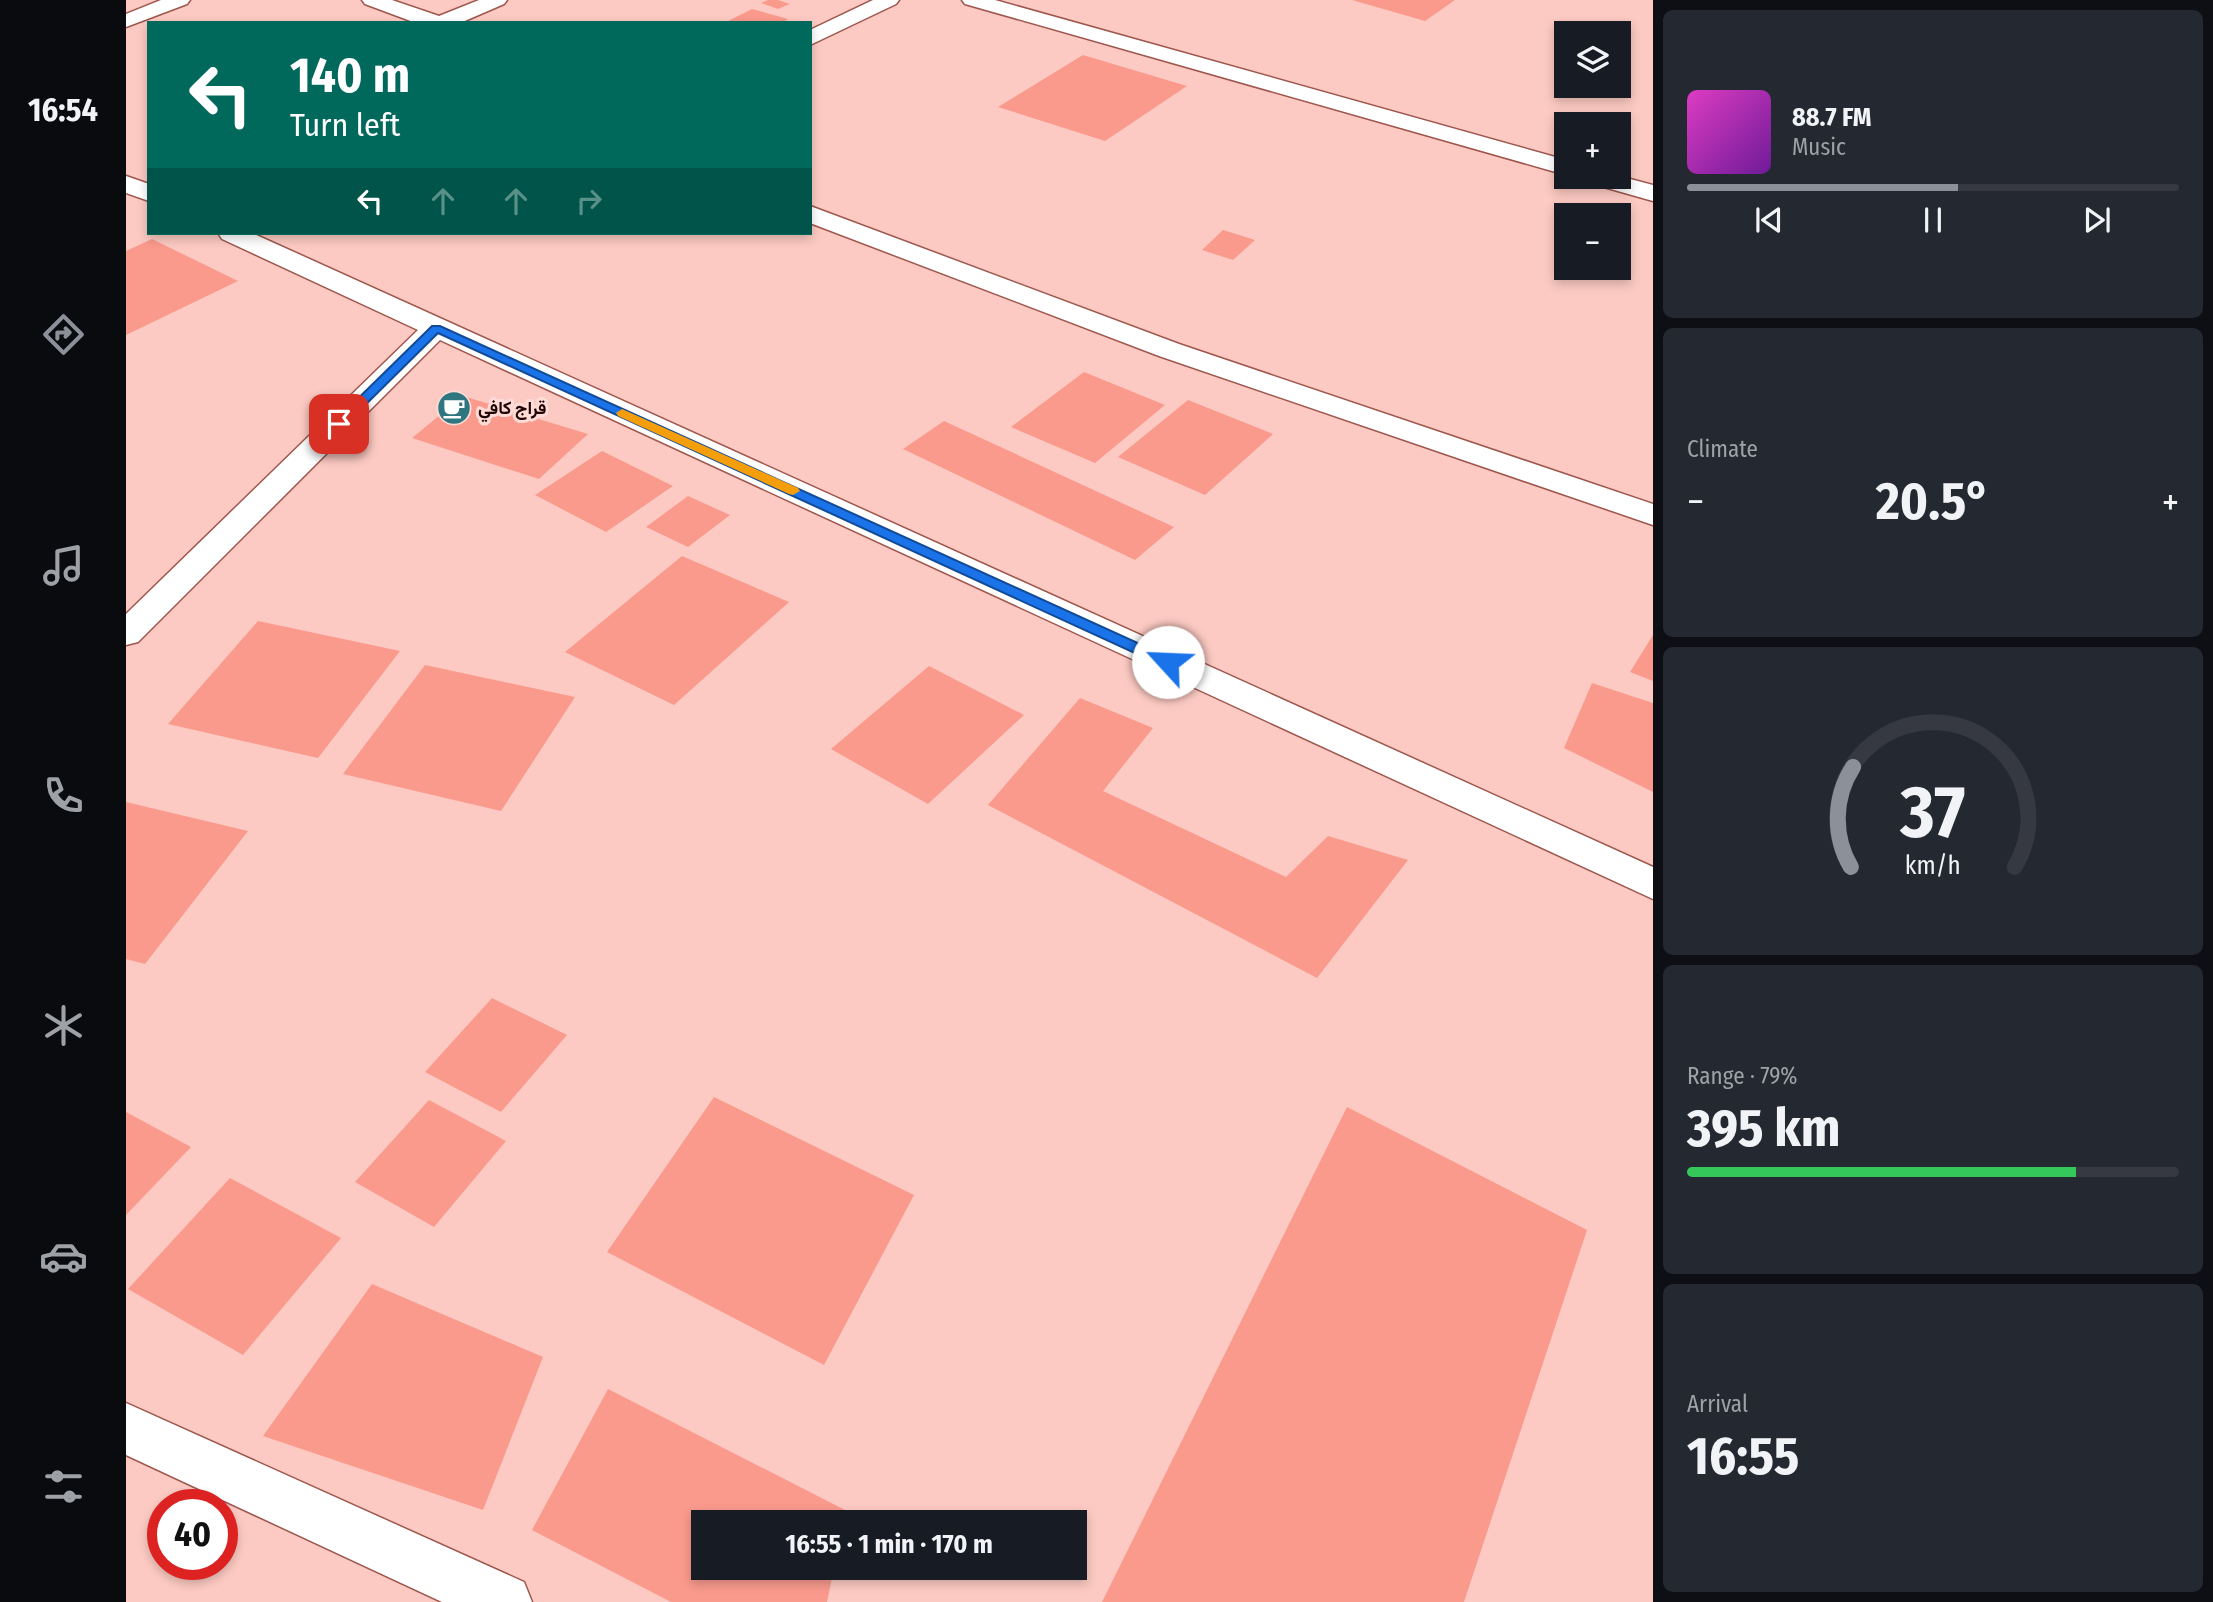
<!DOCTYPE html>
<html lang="en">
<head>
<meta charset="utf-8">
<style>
  :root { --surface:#171b24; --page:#242831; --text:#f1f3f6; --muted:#9ea1a6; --line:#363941; --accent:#8c9099 }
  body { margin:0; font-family:"Fira Sans Condensed",Vazirmatn,sans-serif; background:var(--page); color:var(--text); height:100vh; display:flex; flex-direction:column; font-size:26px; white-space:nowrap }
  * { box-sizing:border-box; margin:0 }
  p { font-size:23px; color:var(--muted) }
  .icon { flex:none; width:38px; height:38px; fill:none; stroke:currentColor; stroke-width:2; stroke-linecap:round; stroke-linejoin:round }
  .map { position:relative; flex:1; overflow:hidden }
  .panel { display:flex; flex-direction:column; gap:10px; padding:10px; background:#0d0f14; width:560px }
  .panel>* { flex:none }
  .top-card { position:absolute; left:21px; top:21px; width:665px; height:214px; border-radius:0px; box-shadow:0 4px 10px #0003; background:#00695c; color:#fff; overflow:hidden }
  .tools { position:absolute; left:1428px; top:21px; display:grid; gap:14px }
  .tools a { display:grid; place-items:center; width:77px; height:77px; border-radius:0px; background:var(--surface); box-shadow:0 4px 10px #0003; font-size:35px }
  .speed { position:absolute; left:21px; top:1489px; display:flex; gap:14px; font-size:35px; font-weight:700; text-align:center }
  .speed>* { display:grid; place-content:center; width:91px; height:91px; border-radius:50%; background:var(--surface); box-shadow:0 4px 10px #0003; line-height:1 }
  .speed .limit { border:10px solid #d22; background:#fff; color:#111 }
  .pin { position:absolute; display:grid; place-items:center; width:60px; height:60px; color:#fff; margin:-30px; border-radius:14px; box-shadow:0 4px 10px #0006 }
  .me { position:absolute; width:77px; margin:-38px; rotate:295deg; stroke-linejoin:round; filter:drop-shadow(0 0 5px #0008) }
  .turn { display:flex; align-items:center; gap:24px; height:147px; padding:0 28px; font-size:32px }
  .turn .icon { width:91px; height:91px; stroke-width:2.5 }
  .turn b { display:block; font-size:49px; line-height:60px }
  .lanes { display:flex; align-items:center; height:66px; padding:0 28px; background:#0003; justify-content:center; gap:35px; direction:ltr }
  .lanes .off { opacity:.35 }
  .big { font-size:52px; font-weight:700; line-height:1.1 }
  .panel .tile { flex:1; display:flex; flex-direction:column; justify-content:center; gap:10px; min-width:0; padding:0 24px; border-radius:10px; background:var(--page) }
  .panel .dial { align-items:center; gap:0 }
  .dial svg { height:182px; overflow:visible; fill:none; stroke:var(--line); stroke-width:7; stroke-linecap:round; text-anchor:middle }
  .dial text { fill:var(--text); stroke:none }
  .song { display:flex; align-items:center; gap:21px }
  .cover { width:84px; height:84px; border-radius:10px; background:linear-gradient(135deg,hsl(310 70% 55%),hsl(280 70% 35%)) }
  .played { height:7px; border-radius:4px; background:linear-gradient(90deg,var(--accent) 55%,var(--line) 55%) }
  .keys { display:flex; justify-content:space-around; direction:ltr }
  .heat { display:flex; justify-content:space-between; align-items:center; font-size:38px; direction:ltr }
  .charge { height:10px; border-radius:5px; background:linear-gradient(90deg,#34c759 79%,var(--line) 0) }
  .trip { position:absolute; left:565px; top:1510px; width:396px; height:70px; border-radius:0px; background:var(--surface); box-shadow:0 4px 10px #0003; font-weight:700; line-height:70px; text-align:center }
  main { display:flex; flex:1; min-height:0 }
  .tabs { display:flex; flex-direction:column; width:126px; justify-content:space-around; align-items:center; background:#090b0e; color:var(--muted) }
  .tabs .icon { width:49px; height:49px }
  .tabs .active { color:var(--accent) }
  .tabs b { font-size:32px; color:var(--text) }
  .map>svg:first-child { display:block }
</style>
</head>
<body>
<main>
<nav class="tabs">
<b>16:54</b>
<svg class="icon active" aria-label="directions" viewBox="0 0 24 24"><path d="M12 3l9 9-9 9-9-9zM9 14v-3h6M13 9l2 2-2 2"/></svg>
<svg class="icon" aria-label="music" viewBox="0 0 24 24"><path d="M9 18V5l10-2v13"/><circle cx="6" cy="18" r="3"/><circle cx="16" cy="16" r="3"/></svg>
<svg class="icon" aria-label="phone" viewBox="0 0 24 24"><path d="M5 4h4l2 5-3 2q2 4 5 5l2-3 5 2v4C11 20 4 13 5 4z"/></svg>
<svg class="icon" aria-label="climate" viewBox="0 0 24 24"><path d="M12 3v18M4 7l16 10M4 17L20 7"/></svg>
<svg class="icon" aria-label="car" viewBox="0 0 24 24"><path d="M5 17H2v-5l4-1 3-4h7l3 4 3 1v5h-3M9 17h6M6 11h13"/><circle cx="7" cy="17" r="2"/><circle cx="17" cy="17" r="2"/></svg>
<svg class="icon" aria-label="filters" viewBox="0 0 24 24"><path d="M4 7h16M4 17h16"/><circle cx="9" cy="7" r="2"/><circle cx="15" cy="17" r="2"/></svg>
</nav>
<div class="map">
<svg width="1527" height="1602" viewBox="0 0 1527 1602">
  <rect width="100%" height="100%" fill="#fccac2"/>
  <g fill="#fa9a8d">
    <polygon points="642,0 652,0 664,4 652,9 635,3"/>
    <polygon points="1226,0 1329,0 1299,21"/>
    <polygon points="626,9 662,19 656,23 598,23"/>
    <polygon points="957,55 1061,86 979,141 872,107"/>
    <polygon points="1097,230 1129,240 1107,260 1076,250"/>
    <polygon points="26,239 112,281 0,335 0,251"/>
    <polygon points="958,372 1039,405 969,463 885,427"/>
    <polygon points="337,396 462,434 413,479 286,438"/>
    <polygon points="1062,400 1147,434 1079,495 992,457"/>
    <polygon points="818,421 1048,527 1009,560 777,449"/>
    <polygon points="476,451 547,486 480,532 409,495"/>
    <polygon points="562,496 604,515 562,547 520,527"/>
    <polygon points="556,556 663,602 548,705 439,652"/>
    <polygon points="132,621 274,651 192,758 42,724"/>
    <polygon points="1527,635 1527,681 1504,672"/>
    <polygon points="299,665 449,697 375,811 217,774"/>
    <polygon points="803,666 898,715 802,804 705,749"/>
    <polygon points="1466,683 1527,703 1527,792 1438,748"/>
    <polygon points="954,698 1027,728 977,791 1160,877 1202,836 1282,860 1191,978 862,805"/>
    <polygon points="0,802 122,831 19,964 0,959"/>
    <polygon points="366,998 441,1035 375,1112 299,1072"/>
    <polygon points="588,1097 788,1195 698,1365 481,1252"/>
    <polygon points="303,1100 380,1141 308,1227 229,1182"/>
    <polygon points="1221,1107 1461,1230 1338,1602 976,1602"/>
    <polygon points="0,1112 65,1147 0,1215"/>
    <polygon points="104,1178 215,1238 117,1355 2,1289"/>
    <polygon points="246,1284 417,1357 357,1510 137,1436"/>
    <polygon points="482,1389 719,1510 716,1522 578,1522 578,1568 708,1568 701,1602 545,1602 406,1530"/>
  </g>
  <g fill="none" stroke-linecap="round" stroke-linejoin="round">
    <g stroke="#9e564d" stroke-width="3">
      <g id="minor">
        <polygon points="35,0 64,0 61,4 0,27 0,14"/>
        <polygon points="236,0 266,0 313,16 353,0 381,0 378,4 334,23 290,23 239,4"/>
        <polygon points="747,0 773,0 770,4 684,45 684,30"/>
        <polygon points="836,0 869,0 1440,160 1440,175 839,4"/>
        <polygon points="0,176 23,184 23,201 0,193"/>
        <polygon points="1493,176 1527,185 1527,201 1460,182 1457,177"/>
        <polygon points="684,206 1053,344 1527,504 1527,525 1033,356 684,223"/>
        <polygon points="92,233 126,233 1527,867 1527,899 314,340 12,642 0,645 0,614 292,330 96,239"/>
        <polygon points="0,1403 398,1582 406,1602 316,1602 0,1455"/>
      </g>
    </g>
    <use href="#minor" fill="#fff" fill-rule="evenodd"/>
  </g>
  <polygon fill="#1a73e8" stroke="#114b97" stroke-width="2" points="306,326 314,326 1047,659 1050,662 1047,666 1037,666 312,333 218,426 209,426 209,421"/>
  <polygon fill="#f59e0b" points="496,409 672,488 674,491 667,495 663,494 492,416 490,413"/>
  <defs>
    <g id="cafe-disc" transform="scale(1.75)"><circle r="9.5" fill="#2e7680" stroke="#fedbd6"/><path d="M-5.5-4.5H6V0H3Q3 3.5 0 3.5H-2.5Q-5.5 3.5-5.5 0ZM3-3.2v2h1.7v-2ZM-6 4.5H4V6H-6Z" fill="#fff"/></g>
  </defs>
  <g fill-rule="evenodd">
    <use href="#cafe-disc" x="328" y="408"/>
  </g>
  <g text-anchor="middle" stroke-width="6" stroke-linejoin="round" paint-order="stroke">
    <g font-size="18" font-weight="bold" fill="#200504" stroke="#fedbd6" text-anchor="start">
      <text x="352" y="414">قراج كافي</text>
    </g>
  </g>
</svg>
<div class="tools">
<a><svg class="icon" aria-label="layers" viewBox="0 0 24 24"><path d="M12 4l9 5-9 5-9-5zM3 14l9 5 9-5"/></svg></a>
<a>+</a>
<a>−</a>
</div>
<div class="speed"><div class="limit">40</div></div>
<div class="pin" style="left:213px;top:424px;background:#d93025"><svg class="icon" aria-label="arrive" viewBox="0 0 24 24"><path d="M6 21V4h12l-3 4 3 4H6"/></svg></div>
<svg class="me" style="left:1042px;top:662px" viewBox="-20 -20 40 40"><circle r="19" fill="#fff"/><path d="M0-13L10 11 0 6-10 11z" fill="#1a73e8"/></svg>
<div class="trip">16:55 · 1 min · 170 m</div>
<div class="top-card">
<div class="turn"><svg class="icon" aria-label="left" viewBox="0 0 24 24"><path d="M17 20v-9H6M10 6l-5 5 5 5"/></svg><div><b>140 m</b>Turn left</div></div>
<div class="lanes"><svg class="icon" aria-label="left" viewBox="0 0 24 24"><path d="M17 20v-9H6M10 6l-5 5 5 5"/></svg><svg class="icon off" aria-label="ahead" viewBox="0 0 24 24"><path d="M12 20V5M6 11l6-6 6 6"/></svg><svg class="icon off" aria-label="ahead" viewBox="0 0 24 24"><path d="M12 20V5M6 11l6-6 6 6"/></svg><svg class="icon off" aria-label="right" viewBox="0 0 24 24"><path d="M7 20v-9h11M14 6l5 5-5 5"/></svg></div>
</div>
</div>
<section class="panel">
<div class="tile">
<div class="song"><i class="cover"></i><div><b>88.7 FM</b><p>Music</p></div></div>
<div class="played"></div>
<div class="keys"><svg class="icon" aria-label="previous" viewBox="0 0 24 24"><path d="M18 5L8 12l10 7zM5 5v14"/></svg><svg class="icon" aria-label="pause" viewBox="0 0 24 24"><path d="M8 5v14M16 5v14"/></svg><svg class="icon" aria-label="next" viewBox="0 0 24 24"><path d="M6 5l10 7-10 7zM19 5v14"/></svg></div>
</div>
<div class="tile"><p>Climate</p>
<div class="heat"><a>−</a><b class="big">20.5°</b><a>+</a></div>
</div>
<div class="tile dial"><svg viewBox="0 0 100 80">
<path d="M14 69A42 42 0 1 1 86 69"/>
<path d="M14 69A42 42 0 0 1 15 25" stroke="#8c9099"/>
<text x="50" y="56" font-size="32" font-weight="700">37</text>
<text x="50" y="72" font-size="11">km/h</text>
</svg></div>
<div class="tile"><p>Range · 79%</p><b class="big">395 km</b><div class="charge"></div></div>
<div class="tile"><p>Arrival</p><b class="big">16:55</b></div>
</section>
</main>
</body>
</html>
